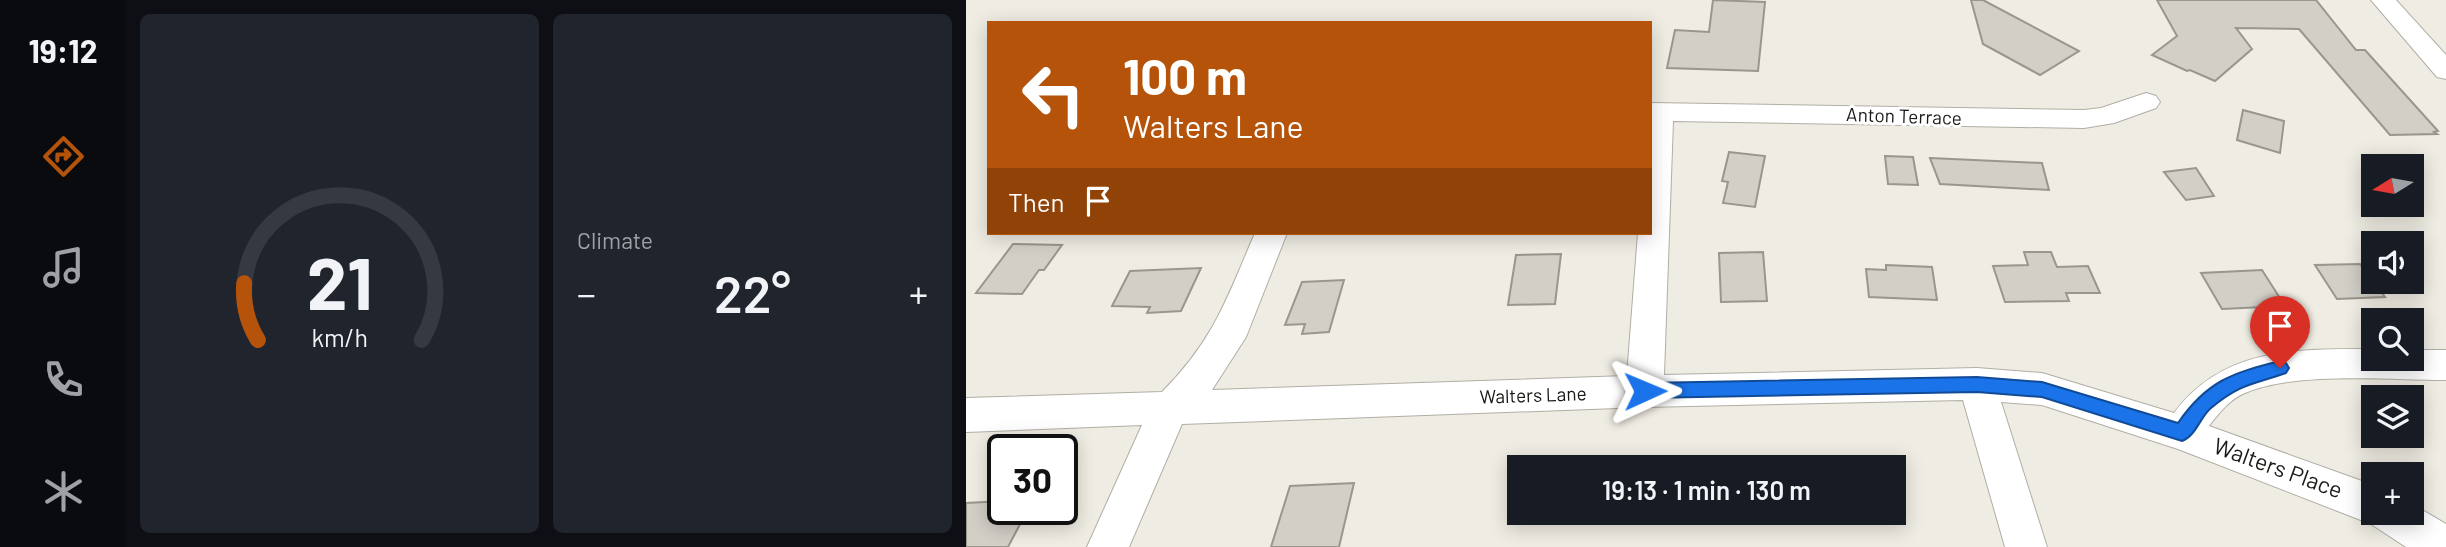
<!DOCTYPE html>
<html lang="en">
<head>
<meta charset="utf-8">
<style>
  :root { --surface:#171b24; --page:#20242c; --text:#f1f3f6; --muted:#9ea1a6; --line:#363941; --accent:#b45309 }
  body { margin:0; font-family:Barlow,sans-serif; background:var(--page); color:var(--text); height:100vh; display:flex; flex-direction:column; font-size:26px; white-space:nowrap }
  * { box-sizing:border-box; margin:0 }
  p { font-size:23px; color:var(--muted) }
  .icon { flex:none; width:38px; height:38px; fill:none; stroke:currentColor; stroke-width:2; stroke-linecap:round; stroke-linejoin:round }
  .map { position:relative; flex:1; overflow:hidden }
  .drawer { display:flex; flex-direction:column; gap:14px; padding:14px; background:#0d0f14; width:840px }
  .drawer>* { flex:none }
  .banner { position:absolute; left:21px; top:21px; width:665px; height:214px; border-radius:0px; box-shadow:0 4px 18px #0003; background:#b45309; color:#fff; overflow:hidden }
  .needle { width:46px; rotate:259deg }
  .tools { position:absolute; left:1395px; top:154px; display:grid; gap:14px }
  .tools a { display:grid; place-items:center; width:63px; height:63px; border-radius:0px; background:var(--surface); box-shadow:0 4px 18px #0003; font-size:35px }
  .speed { position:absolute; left:21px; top:434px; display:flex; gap:14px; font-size:35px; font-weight:700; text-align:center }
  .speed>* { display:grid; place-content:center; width:91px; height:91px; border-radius:50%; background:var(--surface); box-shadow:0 4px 18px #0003; line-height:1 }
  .speed .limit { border:4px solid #111; border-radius:10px; background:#fff; color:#111 }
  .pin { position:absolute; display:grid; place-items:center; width:60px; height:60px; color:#fff; margin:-72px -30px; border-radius:50% 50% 50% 0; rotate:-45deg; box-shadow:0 0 7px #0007 }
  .pin .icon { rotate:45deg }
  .me { position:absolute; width:77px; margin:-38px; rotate:89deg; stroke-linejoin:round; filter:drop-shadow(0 0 5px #0008) }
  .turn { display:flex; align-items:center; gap:24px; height:147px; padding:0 21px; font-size:32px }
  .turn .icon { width:91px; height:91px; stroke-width:2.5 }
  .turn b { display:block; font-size:49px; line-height:60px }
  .then { display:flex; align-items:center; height:66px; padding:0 21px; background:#0003; gap:14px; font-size:26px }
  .big { font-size:52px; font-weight:600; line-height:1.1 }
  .drawer .widget { flex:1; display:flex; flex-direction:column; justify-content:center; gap:10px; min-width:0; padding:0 24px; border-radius:10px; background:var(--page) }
  .drawer .dial { align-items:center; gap:0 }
  .dial svg { height:182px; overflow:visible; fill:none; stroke:var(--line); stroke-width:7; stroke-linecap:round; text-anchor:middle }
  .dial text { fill:var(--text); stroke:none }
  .heat { display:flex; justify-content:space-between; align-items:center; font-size:38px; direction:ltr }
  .drawer .tiles { flex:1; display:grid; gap:14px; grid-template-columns:repeat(2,1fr) }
  .trip { position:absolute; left:541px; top:455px; width:399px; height:70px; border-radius:0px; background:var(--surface); box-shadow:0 4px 18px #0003; font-weight:600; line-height:70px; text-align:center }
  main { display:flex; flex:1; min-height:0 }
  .dock { display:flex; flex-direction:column; width:126px; justify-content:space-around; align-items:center; background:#090b0e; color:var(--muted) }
  .dock .icon { width:49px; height:49px }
  .dock .current { color:var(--accent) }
  .dock b { font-size:32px; color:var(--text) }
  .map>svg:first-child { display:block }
</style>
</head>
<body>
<main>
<nav class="dock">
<b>19:12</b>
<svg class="icon current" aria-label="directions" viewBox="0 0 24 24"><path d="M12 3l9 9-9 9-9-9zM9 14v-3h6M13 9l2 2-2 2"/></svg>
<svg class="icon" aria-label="music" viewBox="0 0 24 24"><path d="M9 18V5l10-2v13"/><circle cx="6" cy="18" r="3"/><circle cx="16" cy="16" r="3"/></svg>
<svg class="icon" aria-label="phone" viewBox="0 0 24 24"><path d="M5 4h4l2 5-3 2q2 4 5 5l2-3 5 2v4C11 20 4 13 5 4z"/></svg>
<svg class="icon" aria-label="climate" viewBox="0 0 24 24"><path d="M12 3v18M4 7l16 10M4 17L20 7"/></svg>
</nav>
<section class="drawer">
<div class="tiles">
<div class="widget dial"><svg viewBox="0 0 100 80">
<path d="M14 69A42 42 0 1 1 86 69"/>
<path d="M14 69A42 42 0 0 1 8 44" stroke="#b45309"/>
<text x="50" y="56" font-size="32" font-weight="700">21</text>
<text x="50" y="72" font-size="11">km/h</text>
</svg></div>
<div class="widget"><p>Climate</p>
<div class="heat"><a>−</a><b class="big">22°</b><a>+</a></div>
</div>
</div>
</section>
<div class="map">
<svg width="1480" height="547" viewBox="0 0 1480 547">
  <rect width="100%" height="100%" fill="#efece3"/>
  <g fill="#d2cfc7" stroke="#99968e" stroke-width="2">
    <polygon points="747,0 799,2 792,71 701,68 709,30 743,32"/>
    <polygon points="1005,0 1017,0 1113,51 1074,75 1017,44"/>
    <polygon points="1191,0 1350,0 1390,50 1399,50 1472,131 1468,132 1471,134 1424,135 1333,29 1270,28 1286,49 1249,81 1224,70 1221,71 1186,55 1211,36"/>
    <polygon points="1277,110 1318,121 1314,153 1271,140"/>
    <polygon points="763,152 799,156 789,207 757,203 762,182 756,181"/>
    <polygon points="919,156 947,157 952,185 922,184"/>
    <polygon points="964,158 1076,163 1083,190 974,184"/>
    <polygon points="1230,168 1248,196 1220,200 1198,172"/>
    <polygon points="47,244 96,245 78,270 73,270 56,294 10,293"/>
    <polygon points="797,252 801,301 755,302 753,253"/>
    <polygon points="1058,252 1085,252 1091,267 1122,266 1134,293 1100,293 1103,301 1039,302 1027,266 1062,265"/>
    <polygon points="595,254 589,304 542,305 550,255"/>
    <polygon points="1394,264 1419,297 1371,299 1349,265"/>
    <polygon points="920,265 966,267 971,300 903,297 900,269 920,270"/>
    <polygon points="235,268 215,311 181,313 184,307 146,306 164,271"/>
    <polygon points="1296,270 1319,306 1256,309 1235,273"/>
    <polygon points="378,280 363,332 336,334 339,324 319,325 336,282"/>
    <polygon points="388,483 373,547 305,547 324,486"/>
    <polygon points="37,501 37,509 62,509 42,547 0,547 0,503"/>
  </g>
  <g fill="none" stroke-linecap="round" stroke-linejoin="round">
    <g stroke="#b1aea5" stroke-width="2">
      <g id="street">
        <polygon points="1405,0 1430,0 1480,55 1480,79 1471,77"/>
        <path d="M1180 93 1190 96 1194 102 1190 108 1148 123 1118 128 707 121 698 375 1011 368 1076 373 1208 413C1257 347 1331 349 1407 349V359H1446V350H1480V380C1425 380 1329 371 1279 393 1264 399 1253 413 1243 426L1407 485V513H1446V504L1480 524V547H1440L1405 524 1212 449 1076 405 1035 402 1081 547H1039L997 400 679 407 216 424 163 547H121L176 425 0 432V398L196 392C248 340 261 298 289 233H321L280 337 246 390 661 376 672 233H684V103L1118 110 1135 108Z"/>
      </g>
    </g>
    <use href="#street" fill="#fff" fill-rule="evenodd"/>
  </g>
  <path fill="#1a73e8" stroke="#114b97" stroke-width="2" d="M1314 361 1320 363 1323 368 1320 373C1286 385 1275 383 1245 408 1234 417 1230 436 1216 441L1076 397 1011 392 679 398 670 391 679 383 1011 377 1076 382 1212 423C1241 381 1266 373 1314 361Z"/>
  <g text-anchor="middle" stroke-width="6" stroke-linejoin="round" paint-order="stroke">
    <g font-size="19" fill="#1a1916" stroke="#fff">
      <text transform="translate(938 116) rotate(2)" y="7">Anton Terrace</text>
      <text transform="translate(567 395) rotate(-2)" y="7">Walters Lane</text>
    </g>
    <g font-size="23" fill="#1a1916" stroke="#fff">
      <text transform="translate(1312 468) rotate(20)" y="8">Walters Place</text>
    </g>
  </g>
</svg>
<div class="tools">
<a><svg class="needle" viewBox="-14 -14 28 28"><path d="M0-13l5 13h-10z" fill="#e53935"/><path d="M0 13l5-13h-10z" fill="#9ea1a6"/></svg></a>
<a><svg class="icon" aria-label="sound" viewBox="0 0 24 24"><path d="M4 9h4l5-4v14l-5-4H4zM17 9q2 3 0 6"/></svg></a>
<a><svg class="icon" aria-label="search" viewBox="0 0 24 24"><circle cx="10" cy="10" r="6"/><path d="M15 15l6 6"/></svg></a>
<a><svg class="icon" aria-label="layers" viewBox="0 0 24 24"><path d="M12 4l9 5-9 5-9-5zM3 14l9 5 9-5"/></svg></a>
<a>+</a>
</div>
<div class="speed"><div class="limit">30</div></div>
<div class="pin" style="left:1314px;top:368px;background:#d93025"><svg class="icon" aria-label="arrive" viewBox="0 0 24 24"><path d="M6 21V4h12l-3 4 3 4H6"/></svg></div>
<svg class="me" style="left:679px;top:391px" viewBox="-20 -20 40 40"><path d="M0-17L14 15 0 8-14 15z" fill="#1a73e8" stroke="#fff" stroke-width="4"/></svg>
<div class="trip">19:13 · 1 min · 130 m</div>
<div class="banner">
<div class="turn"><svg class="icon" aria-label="left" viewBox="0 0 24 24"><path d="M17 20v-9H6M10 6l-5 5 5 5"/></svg><div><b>100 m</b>Walters Lane</div></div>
<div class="then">Then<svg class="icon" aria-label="arrive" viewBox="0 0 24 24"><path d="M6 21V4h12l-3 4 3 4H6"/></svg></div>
</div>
</div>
</main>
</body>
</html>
